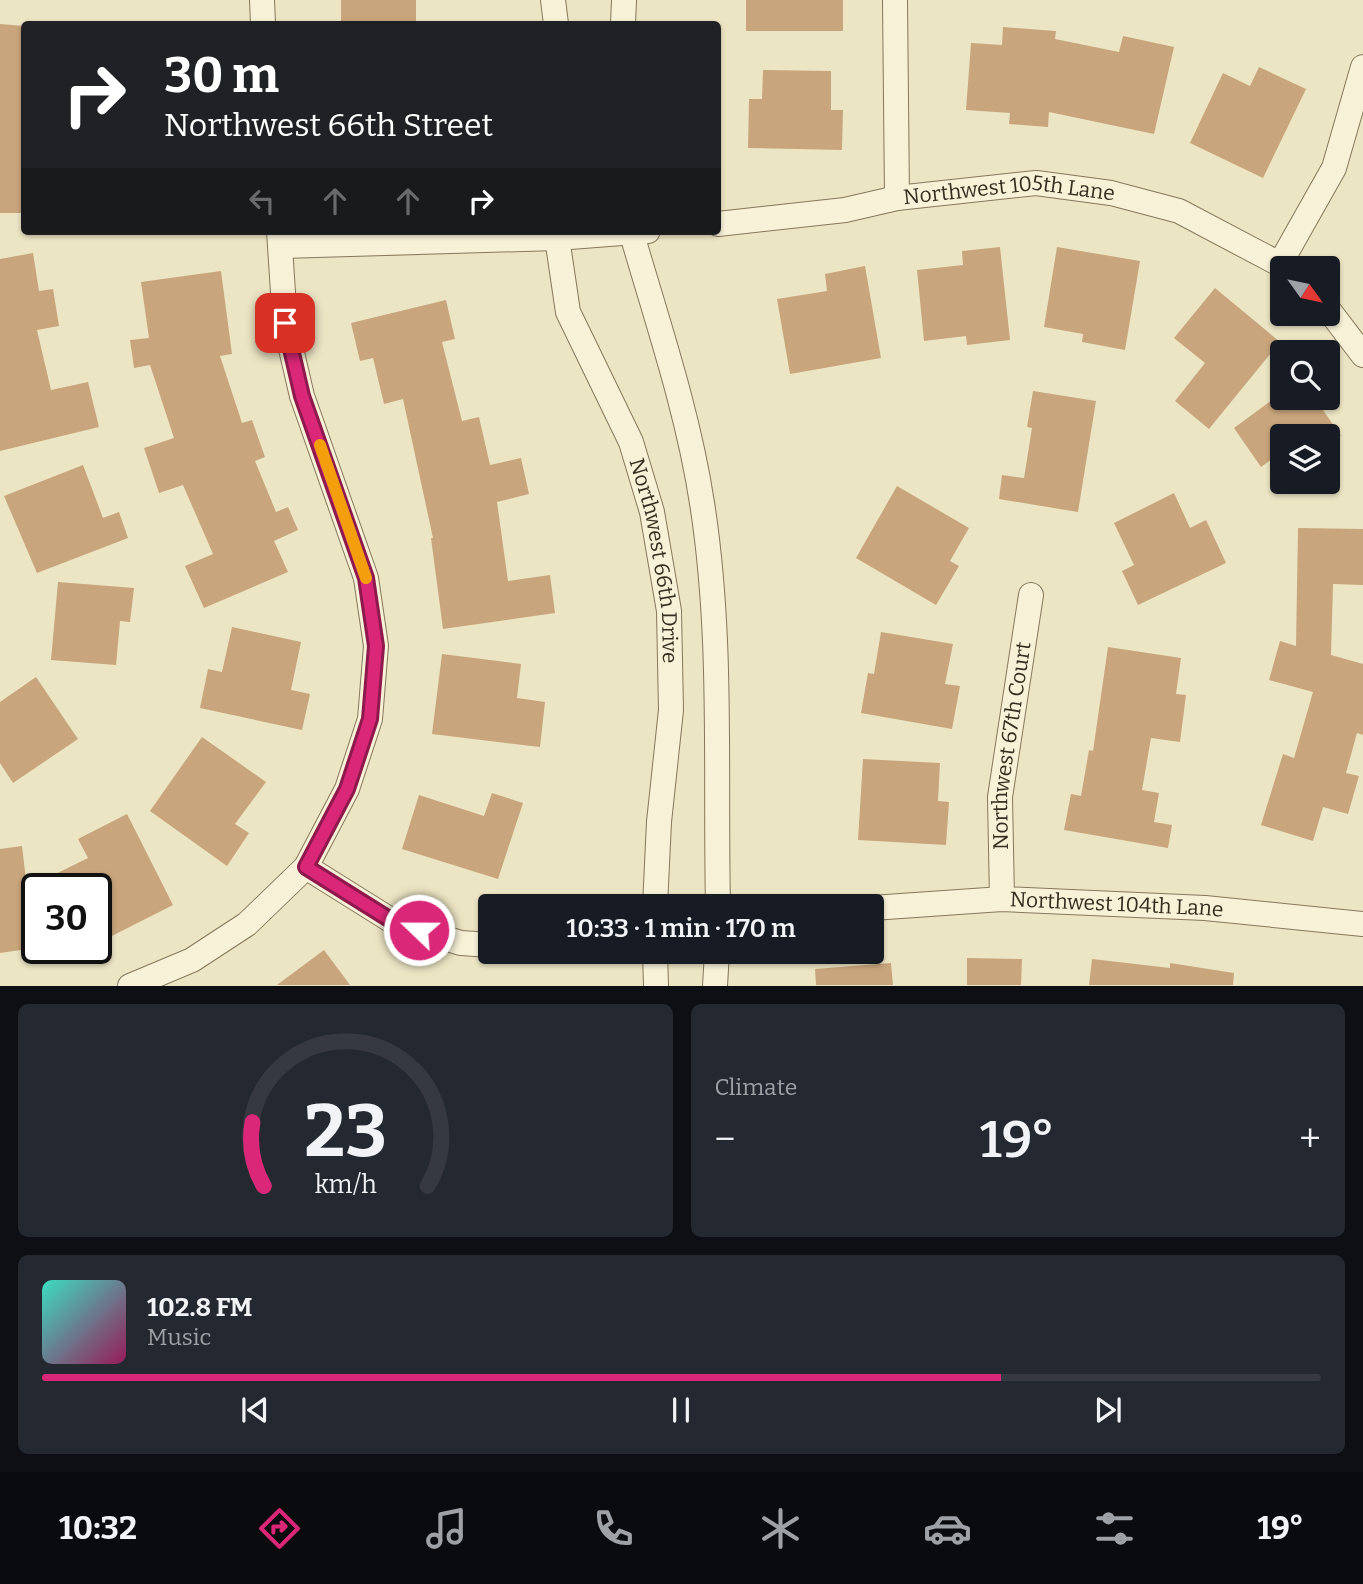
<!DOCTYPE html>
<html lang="en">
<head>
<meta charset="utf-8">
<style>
  :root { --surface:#171b24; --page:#242831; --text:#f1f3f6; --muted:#9ea1a6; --line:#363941; --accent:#db2777 }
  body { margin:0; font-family:Bitter,serif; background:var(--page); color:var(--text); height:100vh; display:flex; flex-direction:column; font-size:26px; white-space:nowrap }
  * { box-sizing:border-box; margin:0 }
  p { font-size:23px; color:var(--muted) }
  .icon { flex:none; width:38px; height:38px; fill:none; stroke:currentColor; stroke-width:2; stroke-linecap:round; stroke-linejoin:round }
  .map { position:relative; height:986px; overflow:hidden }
  .panel { display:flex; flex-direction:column; gap:18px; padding:18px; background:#0d0f14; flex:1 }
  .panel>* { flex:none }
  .banner { position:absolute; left:21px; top:21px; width:700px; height:214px; border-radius:7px; box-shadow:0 2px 5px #0004; background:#202124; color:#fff; overflow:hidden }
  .needle { width:46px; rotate:123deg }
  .fabs { position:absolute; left:1270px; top:256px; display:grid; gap:14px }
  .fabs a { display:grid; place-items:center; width:70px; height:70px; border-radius:7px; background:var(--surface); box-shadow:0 2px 5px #0004; font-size:35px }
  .speed { position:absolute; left:21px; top:873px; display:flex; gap:14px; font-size:35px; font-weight:700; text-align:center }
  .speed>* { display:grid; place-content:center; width:91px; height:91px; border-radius:50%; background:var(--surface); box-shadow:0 2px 5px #0004; line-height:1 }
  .speed .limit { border:4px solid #111; border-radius:10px; background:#fff; color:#111 }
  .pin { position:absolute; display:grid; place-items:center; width:60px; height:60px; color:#fff; margin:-30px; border-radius:14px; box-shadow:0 4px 10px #0006 }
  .me { position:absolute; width:77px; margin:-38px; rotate:292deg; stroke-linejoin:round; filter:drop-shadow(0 0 5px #0008) }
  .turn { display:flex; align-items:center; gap:24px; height:147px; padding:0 28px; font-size:32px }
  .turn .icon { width:91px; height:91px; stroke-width:2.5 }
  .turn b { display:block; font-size:49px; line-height:60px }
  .lanes { display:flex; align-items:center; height:66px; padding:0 28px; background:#0003; justify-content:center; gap:35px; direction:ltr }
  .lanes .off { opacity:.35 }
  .big { font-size:52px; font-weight:600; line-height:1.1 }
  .panel .widget { flex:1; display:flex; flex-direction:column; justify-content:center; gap:10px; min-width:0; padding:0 24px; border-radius:10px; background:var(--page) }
  .panel .dial { align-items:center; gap:0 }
  .dial svg { height:182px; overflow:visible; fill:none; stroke:var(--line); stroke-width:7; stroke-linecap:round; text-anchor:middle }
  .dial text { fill:var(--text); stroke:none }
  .song { display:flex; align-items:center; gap:21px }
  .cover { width:84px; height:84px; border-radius:10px; background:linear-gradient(135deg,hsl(170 70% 55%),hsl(330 70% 35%)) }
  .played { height:7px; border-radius:4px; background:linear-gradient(90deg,var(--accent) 75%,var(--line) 75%) }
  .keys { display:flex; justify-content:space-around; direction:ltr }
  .heat { display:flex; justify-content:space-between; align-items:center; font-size:38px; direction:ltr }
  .panel .tiles { flex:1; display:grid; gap:18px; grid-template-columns:1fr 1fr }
  .widget:last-child { grid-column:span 2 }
  .trip { position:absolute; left:478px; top:894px; width:406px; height:70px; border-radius:7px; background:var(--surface); box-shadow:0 2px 5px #0004; font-weight:600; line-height:70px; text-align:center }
  .menu { display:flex; height:112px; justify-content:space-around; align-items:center; background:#090b0e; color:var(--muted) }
  .menu .icon { width:49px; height:49px }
  .menu .active { color:var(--accent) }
  .menu b { font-size:32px; color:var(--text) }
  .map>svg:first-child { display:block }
</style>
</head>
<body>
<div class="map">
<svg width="1363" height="986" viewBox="0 0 1363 986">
  <rect width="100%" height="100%" fill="#ece5c4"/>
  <g fill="#c8a57c">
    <rect x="341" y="0" width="75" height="24"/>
    <rect x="746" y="0" width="97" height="31"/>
    <polygon points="0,24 24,26 24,213 0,213"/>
    <polygon points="1003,27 1056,31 1055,39 1119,52 1123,36 1174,47 1154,134 1049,112 1048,127 1009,124 1010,113 966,110 971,43 1002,45"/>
    <polygon points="1259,67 1306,89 1263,178 1190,143 1223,73 1250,86"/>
    <polygon points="763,70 831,71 831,110 843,110 842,150 748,148 749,99 762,99"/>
    <polygon points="1000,247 1010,340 967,345 966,336 924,341 917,270 963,265 962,251"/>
    <polygon points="1057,247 1140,261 1125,350 1082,342 1083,334 1044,327"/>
    <polygon points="33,253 39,291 53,289 59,326 37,330 51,390 88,382 99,427 0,451 0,259"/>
    <polygon points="865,266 881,358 790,374 777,299 827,291 825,274"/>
    <polygon points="221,271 232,354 220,356 242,423 252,420 265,457 255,461 276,512 288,507 298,530 274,541 288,572 204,608 185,566 213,554 183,485 159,493 144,448 174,438 150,365 134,368 130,340 149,338 141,282"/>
    <polygon points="1215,288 1280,342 1209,429 1175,401 1205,363 1174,338"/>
    <polygon points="446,300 455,339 442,342 462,421 479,417 490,465 521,458 529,494 497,502 508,581 550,575 555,613 443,629 431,538 433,538 403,399 384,404 373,358 360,361 351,323"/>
    <polygon points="1033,391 1096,401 1078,512 999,499 1002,475 1024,478 1032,428 1027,427"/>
    <polygon points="1276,397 1314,397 1341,436 1283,436 1283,451 1261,467 1234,428"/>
    <polygon points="83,465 103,518 119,512 128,538 37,573 4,496"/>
    <polygon points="897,486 969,528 950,561 959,566 936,605 856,558"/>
    <polygon points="1174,493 1190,528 1206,520 1226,563 1138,605 1122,571 1134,565 1114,523"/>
    <polygon points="1298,528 1363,529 1363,585 1333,584 1331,655 1363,664 1363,735 1357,733 1346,773 1359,776 1348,814 1323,807 1313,841 1261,825 1283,754 1294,758 1313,692 1269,680 1280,641 1296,646"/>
    <polygon points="58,582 134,588 130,622 120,621 116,665 51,660"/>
    <polygon points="232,627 301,642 291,690 310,694 302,730 200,708 208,669 222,672"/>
    <polygon points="881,632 953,644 945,684 960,686 952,729 861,713 868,673 874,674"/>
    <polygon points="1108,647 1181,658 1176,694 1186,695 1180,742 1151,738 1142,790 1159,793 1154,822 1172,825 1168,848 1064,830 1071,794 1081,796 1089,750 1093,751"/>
    <polygon points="442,654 521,664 517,698 545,702 540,747 432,734"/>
    <polygon points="36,677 78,739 13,783 0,763 0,702"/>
    <polygon points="202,737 266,782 235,824 249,833 227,866 150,811"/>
    <polygon points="863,759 940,763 938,801 949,802 946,845 858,840"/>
    <polygon points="492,793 523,803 498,879 402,849 419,795 484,816"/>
    <polygon points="127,814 173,905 96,944 96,889 27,889 35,948 0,953 0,849 22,846 27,888 88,858 78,839"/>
    <polygon points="324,950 350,985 277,985"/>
    <polygon points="967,958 1022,959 1021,985 967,985"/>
    <polygon points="1092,959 1170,968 1170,963 1234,973 1233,985 1089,985"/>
    <polygon points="891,963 893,985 816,985 815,969"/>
  </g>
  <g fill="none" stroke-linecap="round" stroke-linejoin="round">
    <g stroke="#85775b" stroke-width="26">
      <g id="street">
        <polyline points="262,0 263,24"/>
        <polyline points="553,0 556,24"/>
        <polyline points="895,0 897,198"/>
        <polyline points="623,24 624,0"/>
        <path id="s1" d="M718 224 845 210 897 198 1036 183 1111 193 1179 211 1287 268"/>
        <path id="s2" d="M556 231 568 312 631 442 652 512 669 611 671 710 659 822 655 906"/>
        <path d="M631 231C657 321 688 411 702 503 723 636 715 773 718 906"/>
        <polyline points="282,246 557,238 648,231"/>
        <polyline points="1281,262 1334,168 1363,67"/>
        <polyline points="1328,309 1363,355"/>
        <polyline points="306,867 397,924 461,943 490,945"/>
        <path id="s3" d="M1002 899 1000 797 1031 595"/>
        <path id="s4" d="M872 908 1002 899 1205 908 1363 924"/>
        <polyline points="655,952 656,986"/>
        <polyline points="130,986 192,960 247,924 306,867 347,789 370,719 376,646 366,578 302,396 285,323 279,231"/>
        <polyline points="715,986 717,952"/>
      </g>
    </g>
    <use href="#street" stroke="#f7f1d7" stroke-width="24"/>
  </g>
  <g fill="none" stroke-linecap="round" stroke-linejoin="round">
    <g stroke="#8e194d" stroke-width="18">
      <polyline id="route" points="285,323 302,396 366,578 376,646 370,719 347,789 306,867 397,924 419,930"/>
    </g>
    <use href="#route" stroke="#db2777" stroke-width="12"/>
    <polyline stroke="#f59e0b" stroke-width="12" points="320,445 366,578"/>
  </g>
  <g text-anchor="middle" stroke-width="7" stroke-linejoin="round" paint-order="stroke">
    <g font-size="21" fill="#362d1f" stroke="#f4eed3">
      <text dy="7" stroke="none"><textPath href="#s1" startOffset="294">Northwest 105th Lane</textPath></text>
      <text dy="7" stroke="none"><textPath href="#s2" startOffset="348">Northwest 66th Drive</textPath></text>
      <text dy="7" stroke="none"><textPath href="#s3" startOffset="154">Northwest 67th Court</textPath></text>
      <text dy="7" stroke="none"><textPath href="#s4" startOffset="245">Northwest 104th Lane</textPath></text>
    </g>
  </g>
</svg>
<div class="fabs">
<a><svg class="needle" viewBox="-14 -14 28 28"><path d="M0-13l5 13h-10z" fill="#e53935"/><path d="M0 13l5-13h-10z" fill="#9ea1a6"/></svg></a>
<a><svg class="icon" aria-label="search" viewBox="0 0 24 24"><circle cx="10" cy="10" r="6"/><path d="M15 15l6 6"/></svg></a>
<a><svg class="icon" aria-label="layers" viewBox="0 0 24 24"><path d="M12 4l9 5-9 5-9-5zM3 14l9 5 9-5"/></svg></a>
</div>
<div class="speed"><div class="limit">30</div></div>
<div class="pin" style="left:285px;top:323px;background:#d93025"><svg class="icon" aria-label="arrive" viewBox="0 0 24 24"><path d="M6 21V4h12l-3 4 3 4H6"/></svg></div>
<svg class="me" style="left:419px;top:930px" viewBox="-20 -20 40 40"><circle r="17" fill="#db2777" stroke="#fff" stroke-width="3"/><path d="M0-11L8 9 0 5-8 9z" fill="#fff"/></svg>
<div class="trip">10:33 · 1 min · 170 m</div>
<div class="banner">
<div class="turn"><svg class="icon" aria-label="right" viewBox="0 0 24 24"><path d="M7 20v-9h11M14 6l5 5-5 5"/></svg><div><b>30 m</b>Northwest 66th Street</div></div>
<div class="lanes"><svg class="icon off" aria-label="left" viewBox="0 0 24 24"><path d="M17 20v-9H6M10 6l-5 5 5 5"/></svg><svg class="icon off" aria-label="ahead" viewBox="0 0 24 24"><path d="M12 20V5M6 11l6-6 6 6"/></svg><svg class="icon off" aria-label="ahead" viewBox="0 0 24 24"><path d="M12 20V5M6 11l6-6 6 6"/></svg><svg class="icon" aria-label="right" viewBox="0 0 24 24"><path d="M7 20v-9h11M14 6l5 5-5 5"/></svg></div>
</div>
</div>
<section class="panel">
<div class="tiles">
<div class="widget dial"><svg viewBox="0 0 100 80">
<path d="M14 69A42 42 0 1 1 86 69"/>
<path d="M14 69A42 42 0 0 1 9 41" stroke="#db2777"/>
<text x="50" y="56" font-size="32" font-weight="700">23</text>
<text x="50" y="72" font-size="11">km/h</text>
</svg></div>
<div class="widget"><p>Climate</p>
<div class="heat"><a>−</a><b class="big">19°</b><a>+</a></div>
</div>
<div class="widget">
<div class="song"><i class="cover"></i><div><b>102.8 FM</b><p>Music</p></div></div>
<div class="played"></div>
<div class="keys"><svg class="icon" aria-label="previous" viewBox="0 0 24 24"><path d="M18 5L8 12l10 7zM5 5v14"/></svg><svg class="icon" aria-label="pause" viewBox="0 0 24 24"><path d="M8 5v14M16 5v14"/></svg><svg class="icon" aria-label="next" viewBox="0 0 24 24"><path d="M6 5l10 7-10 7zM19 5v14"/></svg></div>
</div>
</div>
</section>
<nav class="menu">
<b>10:32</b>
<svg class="icon active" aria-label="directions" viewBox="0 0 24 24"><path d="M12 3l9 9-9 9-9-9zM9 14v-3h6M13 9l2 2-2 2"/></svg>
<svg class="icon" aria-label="music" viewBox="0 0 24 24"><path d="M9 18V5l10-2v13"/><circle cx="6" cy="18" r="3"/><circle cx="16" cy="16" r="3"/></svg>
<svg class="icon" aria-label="phone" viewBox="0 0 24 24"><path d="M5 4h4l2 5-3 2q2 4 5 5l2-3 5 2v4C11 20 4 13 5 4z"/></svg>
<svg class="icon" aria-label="climate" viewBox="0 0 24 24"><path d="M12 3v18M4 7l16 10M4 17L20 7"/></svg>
<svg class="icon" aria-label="car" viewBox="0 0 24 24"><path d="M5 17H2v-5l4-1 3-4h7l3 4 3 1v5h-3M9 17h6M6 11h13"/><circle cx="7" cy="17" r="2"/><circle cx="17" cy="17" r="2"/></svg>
<svg class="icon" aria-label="filters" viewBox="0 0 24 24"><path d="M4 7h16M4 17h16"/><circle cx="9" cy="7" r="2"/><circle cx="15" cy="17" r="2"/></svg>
<b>19°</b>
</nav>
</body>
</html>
